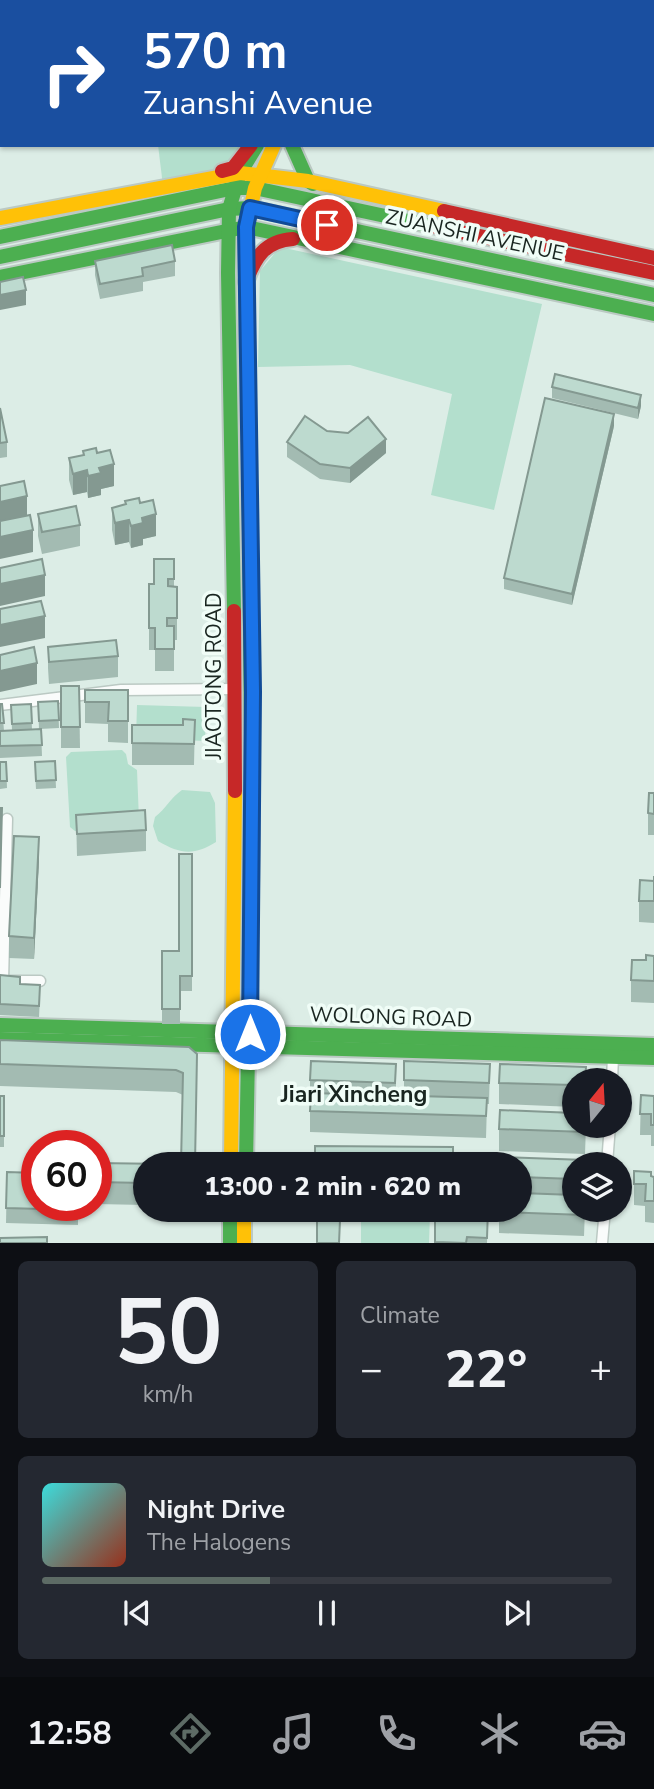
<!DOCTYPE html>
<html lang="en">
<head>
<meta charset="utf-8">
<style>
  :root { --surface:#171b24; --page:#242831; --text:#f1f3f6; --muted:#9ea1a6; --line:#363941; --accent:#5d6b65 }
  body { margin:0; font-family:"Nunito Sans",sans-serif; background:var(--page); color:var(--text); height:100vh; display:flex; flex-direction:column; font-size:26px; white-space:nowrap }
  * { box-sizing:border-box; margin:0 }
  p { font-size:23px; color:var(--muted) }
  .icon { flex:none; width:38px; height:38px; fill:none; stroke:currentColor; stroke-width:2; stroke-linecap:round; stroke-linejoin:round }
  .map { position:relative; height:1243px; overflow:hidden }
  .panel { display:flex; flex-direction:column; gap:18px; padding:18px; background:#0d0f14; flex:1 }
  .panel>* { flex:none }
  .guide { position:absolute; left:0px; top:0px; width:654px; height:147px; box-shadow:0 2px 5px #0004; background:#1a4fa0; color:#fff; overflow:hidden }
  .needle { width:46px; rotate:18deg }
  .fabs { position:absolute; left:562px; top:1068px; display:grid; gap:14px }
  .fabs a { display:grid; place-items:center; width:70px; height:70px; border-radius:50%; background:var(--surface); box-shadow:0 2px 5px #0004; font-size:35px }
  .speed { position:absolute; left:21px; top:1130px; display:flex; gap:14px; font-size:35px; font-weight:700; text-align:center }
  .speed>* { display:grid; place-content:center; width:91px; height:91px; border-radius:50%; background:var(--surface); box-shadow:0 2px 5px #0004; line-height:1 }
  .speed .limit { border:10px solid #d22; background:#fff; color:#111 }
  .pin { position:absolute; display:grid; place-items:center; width:60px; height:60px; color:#fff; margin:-30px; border:4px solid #fff; border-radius:50%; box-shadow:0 2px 7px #0007 }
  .me { position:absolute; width:77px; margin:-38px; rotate:0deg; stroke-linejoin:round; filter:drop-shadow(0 0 5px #0008) }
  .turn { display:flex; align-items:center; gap:24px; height:147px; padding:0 28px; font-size:32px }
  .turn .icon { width:91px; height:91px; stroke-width:2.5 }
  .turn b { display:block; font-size:49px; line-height:60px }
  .big { font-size:52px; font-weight:800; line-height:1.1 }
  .panel .widget { flex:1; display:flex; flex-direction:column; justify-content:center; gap:10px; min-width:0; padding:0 24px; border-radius:10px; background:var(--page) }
  .panel .dial { align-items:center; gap:0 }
  .dial b { font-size:91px; line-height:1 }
  .song { display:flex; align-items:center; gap:21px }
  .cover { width:84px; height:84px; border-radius:10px; background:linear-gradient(135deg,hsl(180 70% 55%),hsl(10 70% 35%)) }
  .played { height:7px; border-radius:4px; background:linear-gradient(90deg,var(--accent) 40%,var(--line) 40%) }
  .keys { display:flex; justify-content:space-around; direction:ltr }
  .heat { display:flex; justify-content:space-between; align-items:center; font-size:38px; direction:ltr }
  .panel .tiles { flex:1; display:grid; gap:18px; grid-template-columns:1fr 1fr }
  .widget:last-child { grid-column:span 2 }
  .trip { position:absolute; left:133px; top:1152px; width:399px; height:70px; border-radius:35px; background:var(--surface); box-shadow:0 2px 5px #0004; font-weight:800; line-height:70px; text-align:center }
  .dock { display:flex; height:112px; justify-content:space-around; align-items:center; background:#090b0e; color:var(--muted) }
  .dock .icon { width:49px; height:49px }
  .dock .current { color:var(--accent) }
  .dock b { font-size:32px; color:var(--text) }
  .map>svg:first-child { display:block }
</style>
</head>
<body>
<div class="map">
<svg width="654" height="1243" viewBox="0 0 654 1243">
  <rect width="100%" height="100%" fill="#dcede6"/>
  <g fill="#b3dfcd">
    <polygon points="158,145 251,145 233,168 163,186"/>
    <polygon points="280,247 542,304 494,510 431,495 452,394 350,365 258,367 260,271"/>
    <polygon points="137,705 206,707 205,741 136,738"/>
    <polygon points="122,750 126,754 128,764 137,770 139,820 135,828 75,831 70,827 66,757 71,752"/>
    <path d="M182 790 210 792 215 803 216 842C194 856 180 854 158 841L153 826 155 817C166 809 170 798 182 790Z"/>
    <polygon points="386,1213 430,1215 429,1243 361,1243 361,1221 385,1221"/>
  </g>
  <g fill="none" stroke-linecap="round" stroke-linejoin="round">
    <g stroke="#bbc9c3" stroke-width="13">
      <g id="street">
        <polyline points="0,705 121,690 236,689"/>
        <polyline points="3,981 7,819"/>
        <polyline points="8,981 40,981"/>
        <polyline points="612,1080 613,1057"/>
        <polyline points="607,1164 610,1125"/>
        <polyline points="602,1243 605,1209"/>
      </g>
    </g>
    <g stroke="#bbc9c3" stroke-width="18">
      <g id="fast">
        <polyline points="327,2 328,0"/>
        <polyline points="345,2 346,0"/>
        <polyline points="292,145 308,181 313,184"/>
        <polyline points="246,229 252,834 246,1164"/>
        <polyline points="0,237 235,188 255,188 432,226"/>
        <polyline points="0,257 229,209 250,208 654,295"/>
        <polyline points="0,277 246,227 654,314"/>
        <polyline points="234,611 228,273 229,209 240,173 257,145"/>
        <polyline points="0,1025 654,1045"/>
        <polyline points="0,1039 654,1058"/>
        <polyline points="230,1209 230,1243"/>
      </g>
    </g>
    <g stroke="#bbc9c3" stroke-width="18">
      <g id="slow">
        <polyline points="362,2 363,0"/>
        <polyline points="0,218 240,173 308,181 444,211"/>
        <polyline points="246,229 255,188 274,145"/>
        <polyline points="231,1164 235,791"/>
        <polyline points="244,1209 244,1243"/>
      </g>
    </g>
    <g stroke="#bbc9c3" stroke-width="18">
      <g id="jam">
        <polyline points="222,171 233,168 251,145"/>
        <polyline points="444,211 654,258"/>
        <polyline points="432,226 654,273"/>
        <path d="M246 282C255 257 265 241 293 239"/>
        <polyline points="234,611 235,791"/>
      </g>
    </g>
    <use href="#street" stroke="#fafcfb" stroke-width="10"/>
    <use href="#fast" stroke="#4caf50" stroke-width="14"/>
    <use href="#slow" stroke="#ffc107" stroke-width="14"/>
    <use href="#jam" stroke="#c62828" stroke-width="14"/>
  </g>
  <g fill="#a3bbb2">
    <polygon points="95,261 175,261 175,276 143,282 143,291 100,299 95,275"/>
    <polygon points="552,387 641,406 638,419 552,398"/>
    <polygon points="0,408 7,442 7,457 0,458"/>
    <polygon points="614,426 572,605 504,589 504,578"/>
    <polygon points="327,431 386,453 350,483 320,479 287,457 287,442"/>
    <polygon points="83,451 97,453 114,486 101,489 101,495 88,498 87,492 73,495 69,480 69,458 83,455"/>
    <polygon points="125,501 140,503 156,536 143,539 143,545 131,548 129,542 115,545 112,530 112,508 125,505"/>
    <polygon points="38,514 80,525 80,546 42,554 38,536"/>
    <polygon points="174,559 174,587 177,587 177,640 174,640 174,671 155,671 155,650 149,650 149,584 154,584"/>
    <polygon points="48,647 118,656 118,677 49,684 48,668"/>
    <polygon points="61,686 79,686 80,748 61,748"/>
    <polygon points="85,690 128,690 128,743 108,742 108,724 85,723"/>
    <polygon points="58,701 59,728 39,729 38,702"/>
    <polygon points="0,704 2,704 4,731 12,730 11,705 31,704 32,730 41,729 42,756 0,758"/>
    <polygon points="195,720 194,765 132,765 132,725 183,725"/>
    <polygon points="55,761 56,788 36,789 35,770"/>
    <polygon points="0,762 6,762 7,788 0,789"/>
    <polygon points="654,793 654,835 648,835 648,813"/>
    <polygon points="76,815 146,830 146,851 77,856"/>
    <polygon points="192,854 192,991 180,991 180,1024 162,1024 162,951 179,951"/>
    <polygon points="39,859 34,959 9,958 9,936"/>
    <polygon points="654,876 654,923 639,922 639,901 654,881"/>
    <polygon points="654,956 654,1003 631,1002 631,980 646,960"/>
    <polygon points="0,975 20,984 40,996 39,1017 0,1015"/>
    <polygon points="0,1040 197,1054 183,1095 176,1092 0,1086"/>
    <polygon points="404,1061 490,1064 489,1104 487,1104 486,1138 310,1132 310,1080 396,1064 396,1095 404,1096"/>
    <polygon points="574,1080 574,1107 499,1104 499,1083"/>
    <polygon points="641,1095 654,1096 654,1146 651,1146 651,1135 640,1135"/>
    <rect x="0" y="1096" width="4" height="51"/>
    <polygon points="586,1125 585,1154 499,1151 499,1129"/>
    <polygon points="96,1163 145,1164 145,1205 96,1204"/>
    <polygon points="520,1164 574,1164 574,1209 585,1209 584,1236 499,1233 499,1209 520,1209"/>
    <polygon points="7,1172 78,1206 78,1225 6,1223"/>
    <polygon points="651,1176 654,1177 654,1223 645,1222 645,1206 634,1205 634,1184"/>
    <polygon points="488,1209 487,1243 435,1243 435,1219 476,1220"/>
  </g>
  <g fill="#849991">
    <polygon points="26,290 26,305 0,310 0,295"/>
    <polygon points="641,395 641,406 638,419 638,408"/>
    <polygon points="614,414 614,426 572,605 572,594"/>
    <polygon points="386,439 386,453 350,483 350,468"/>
    <polygon points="114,464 114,486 101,489 101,495 88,498 88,476 99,468"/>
    <polygon points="87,470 87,492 73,495 73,474"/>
    <polygon points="27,496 27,518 0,524 0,502"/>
    <polygon points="156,514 156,536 143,539 143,545 131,548 131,526 142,518"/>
    <polygon points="129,520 129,542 115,545 115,523"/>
    <polygon points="33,530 33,552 0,559 0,537"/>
    <polygon points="45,575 45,596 0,606 0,584"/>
    <polygon points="45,616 45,638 0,647 0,625"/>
    <polygon points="37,663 37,684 0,692 0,671"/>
    <polygon points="39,837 39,859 34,959 34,938"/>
  </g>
  <g fill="#bddacf" stroke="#849991" stroke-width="2">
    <polygon points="172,245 175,261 142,268 143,276 100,284 95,261"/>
    <polygon points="23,277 26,290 0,295 0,282"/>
    <polygon points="555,374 641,395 638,408 552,387"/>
    <polygon points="545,398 614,414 572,594 504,578"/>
    <polygon points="0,408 7,442 0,443"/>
    <polygon points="305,416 327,431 348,433 368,417 386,439 350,468 320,464 287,442"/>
    <polygon points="96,448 97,453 110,450 114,464 99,468 101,473 88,476 87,470 73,474 69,458 84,455 83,451"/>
    <polygon points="24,481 27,496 0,502 0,486"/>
    <polygon points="139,498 140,503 153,500 156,514 142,518 143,523 131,526 129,520 115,523 112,508 126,504 125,501"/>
    <polygon points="76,506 80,525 42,532 38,514"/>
    <polygon points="30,515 33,530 0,537 0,521"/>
    <polygon points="42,559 45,575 0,584 0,568"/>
    <polygon points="154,559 174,559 174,579 168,579 168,586 177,587 177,618 167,618 167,626 174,626 174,649 155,649 155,628 149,628 149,584 154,584"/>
    <polygon points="41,601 45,616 0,625 0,609"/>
    <polygon points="116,640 118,656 49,662 48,647"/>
    <polygon points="34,647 37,663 0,671 0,655"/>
    <polygon points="61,686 79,686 80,727 61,727"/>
    <polygon points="85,690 128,690 128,721 108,721 109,702 85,702"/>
    <polygon points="58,701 59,720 39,721 38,702"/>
    <polygon points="0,704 2,704 4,723 0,723"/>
    <polygon points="31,704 32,723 12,724 11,705"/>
    <polygon points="183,719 195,720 194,744 132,743 132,725 183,725"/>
    <polygon points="41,729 42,745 0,746 0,731"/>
    <polygon points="55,761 56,780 36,781 35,762"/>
    <polygon points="0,762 6,762 7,781 0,781"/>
    <polygon points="649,793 654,793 654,814 648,813"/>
    <polygon points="0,808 2,808 0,888"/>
    <polygon points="145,810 146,830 77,834 76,815"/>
    <polygon points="14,836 39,837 34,938 9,936"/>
    <polygon points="179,854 192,854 192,976 180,976 180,1009 162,1009 162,951 179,951"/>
    <polygon points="654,876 654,901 639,901 640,880 654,881"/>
    <polygon points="646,955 654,956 654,981 631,980 632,960 646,960"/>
    <polygon points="0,975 20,977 20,984 40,985 39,1006 0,1004"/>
    <polygon points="0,1040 189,1047 197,1054 195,1164 181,1164 183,1073 176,1070 0,1064"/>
    <polygon points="311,1061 396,1064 395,1083 310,1080"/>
    <polygon points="404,1061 490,1064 489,1083 404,1080"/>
    <polygon points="500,1064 586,1067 585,1080 574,1080 574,1085 499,1083"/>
    <polygon points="311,1093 487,1098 486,1116 310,1111"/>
    <polygon points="641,1095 654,1096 654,1125 651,1125 651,1114 640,1114"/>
    <rect x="0" y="1096" width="4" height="40"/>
    <polygon points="500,1110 574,1113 574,1125 585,1125 585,1132 499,1129"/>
    <polygon points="315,1146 453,1147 453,1164 315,1164"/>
    <polygon points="499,1157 585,1160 585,1164 574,1164 574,1179 520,1177 520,1164 499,1164"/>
    <polygon points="96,1163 168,1164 145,1164 145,1183 96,1182"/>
    <polygon points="634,1171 651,1172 651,1176 654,1177 654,1201 645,1201 646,1184 634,1184"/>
    <polygon points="7,1172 37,1173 37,1206 78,1206 78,1210 6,1208"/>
    <polygon points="520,1193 574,1195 574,1209 584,1209 584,1215 499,1212 499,1209 520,1209"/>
    <polygon points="476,1209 488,1209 487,1238 467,1237 466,1243 435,1242 435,1219 476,1220"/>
    <polygon points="317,1220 340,1220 339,1243 317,1243"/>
    <polygon points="47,1237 47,1243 0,1243 0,1238"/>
  </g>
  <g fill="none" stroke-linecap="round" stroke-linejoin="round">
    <g stroke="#114b97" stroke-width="18">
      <polyline id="route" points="250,1034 253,692 246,227 250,208 327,225"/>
    </g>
    <use href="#route" stroke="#1a73e8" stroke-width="12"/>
  </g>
  <g text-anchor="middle" stroke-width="7" stroke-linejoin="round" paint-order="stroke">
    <g font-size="21" fill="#192520" stroke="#f0fdf7">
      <text transform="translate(475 235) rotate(12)" y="7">ZUANSHI AVENUE</text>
      <text transform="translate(214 676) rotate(-90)" y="7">JIAOTONG ROAD</text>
      <text transform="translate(391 1017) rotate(2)" y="7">WOLONG ROAD</text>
    </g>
    <g font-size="23" font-weight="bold" fill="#192520" stroke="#f0fdf7">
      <text x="354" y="1102">Jiari Xincheng</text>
    </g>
  </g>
</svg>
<div class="fabs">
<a><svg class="needle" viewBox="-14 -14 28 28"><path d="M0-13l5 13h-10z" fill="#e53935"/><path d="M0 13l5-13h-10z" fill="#9ea1a6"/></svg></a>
<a><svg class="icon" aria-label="layers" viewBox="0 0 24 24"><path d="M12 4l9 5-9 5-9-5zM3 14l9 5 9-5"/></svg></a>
</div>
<div class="speed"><div class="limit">60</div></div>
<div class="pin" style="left:327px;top:225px;background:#d93025"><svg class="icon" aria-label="arrive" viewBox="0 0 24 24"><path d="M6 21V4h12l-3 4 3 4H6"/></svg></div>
<svg class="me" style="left:250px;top:1034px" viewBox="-20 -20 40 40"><circle r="17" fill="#1a73e8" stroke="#fff" stroke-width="3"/><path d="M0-11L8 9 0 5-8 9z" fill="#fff"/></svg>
<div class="trip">13:00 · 2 min · 620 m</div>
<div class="guide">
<div class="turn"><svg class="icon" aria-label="right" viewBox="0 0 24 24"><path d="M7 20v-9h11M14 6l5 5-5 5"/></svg><div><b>570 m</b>Zuanshi Avenue</div></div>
</div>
</div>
<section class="panel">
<div class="tiles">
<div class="widget dial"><b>50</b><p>km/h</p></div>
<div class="widget"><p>Climate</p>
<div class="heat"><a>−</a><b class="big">22°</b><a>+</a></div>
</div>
<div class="widget">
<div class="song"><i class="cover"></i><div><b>Night Drive</b><p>The Halogens</p></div></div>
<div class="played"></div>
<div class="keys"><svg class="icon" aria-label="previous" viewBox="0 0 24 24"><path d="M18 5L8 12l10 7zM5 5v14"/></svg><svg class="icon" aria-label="pause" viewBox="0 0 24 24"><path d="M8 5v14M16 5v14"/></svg><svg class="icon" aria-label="next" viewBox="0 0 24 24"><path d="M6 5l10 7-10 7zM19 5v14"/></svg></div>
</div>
</div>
</section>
<nav class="dock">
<b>12:58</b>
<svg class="icon current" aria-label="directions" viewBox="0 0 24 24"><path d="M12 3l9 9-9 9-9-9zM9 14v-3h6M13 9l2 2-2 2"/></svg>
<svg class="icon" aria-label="music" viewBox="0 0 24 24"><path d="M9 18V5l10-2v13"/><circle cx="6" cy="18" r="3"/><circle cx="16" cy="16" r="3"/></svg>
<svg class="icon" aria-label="phone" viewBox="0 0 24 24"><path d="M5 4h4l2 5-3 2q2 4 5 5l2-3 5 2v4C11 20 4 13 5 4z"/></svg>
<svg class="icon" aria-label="climate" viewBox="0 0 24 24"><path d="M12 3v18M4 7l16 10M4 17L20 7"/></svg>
<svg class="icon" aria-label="car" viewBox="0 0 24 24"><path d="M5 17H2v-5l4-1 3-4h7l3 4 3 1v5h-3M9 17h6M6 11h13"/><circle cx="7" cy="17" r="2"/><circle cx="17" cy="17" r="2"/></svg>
</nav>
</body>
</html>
